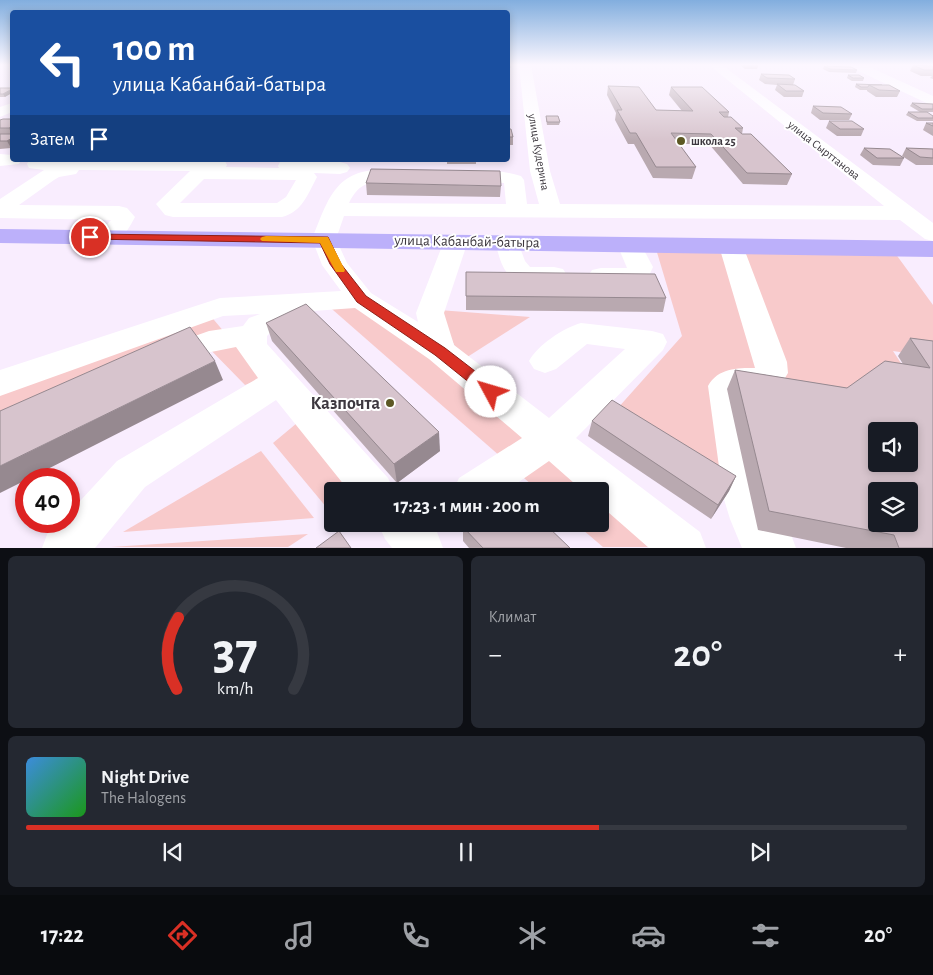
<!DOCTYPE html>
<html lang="ru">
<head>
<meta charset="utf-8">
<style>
  :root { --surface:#171b24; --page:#242831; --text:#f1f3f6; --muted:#9ea1a6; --line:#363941; --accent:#d93025 }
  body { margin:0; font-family:"Alegreya Sans",sans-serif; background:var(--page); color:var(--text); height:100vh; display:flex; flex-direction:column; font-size:19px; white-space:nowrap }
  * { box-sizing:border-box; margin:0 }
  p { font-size:16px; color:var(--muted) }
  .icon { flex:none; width:28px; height:28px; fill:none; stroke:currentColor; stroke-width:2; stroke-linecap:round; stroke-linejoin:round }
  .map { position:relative; height:548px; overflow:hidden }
  .side { display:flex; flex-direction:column; gap:8px; padding:8px; background:#0d0f14; flex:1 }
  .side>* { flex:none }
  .top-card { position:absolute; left:10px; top:10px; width:500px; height:152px; border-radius:5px; box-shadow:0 2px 8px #0003; background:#1a4fa0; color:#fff; overflow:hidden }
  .buttons { position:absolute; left:868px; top:422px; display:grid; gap:10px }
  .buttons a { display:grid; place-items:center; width:50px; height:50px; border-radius:5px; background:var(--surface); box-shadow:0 2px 8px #0003; font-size:25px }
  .speed { position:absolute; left:15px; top:468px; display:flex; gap:10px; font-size:25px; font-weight:700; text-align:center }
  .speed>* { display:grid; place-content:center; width:65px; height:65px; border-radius:50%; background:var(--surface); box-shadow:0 2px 8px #0003; line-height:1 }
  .speed .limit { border:8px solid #d22; background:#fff; color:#111 }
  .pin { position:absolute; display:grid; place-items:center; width:42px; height:42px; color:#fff; margin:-21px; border:2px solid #fff; border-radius:50%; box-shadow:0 1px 5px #0007 }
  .me { position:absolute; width:55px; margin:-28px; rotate:309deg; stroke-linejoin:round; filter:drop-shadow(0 0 4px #0008) }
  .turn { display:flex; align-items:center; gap:18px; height:105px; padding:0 20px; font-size:22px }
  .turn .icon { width:65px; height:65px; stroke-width:2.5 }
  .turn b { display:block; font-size:35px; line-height:42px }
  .then { display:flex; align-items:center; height:48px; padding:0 20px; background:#0003; gap:10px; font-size:19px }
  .big { font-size:38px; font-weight:700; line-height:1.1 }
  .side .widget { flex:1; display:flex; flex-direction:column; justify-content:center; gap:8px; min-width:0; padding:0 18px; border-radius:8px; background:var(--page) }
  .side .dial { align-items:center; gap:0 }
  .dial svg { height:130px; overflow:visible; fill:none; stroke:var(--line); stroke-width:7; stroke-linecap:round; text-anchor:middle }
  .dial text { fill:var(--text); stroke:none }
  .song { display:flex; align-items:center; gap:15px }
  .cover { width:60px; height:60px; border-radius:8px; background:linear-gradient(135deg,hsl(210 70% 55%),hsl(120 70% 35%)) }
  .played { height:5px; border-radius:2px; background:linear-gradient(90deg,var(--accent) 65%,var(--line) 65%) }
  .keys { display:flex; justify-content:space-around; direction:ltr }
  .heat { display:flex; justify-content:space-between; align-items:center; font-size:28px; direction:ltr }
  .side .tiles { flex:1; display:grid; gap:8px; grid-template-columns:1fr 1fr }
  .widget:last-child { grid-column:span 2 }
  .trip { position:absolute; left:324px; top:482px; width:285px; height:50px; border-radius:5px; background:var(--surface); box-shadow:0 2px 8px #0003; font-weight:700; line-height:50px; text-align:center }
  .menu { display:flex; height:80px; justify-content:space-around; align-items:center; background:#090b0e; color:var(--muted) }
  .menu .icon { width:35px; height:35px }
  .menu .active { color:var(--accent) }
  .menu b { font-size:22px; color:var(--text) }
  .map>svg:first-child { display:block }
</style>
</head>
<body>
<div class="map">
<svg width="933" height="548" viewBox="0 0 933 548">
  <rect width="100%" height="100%" fill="#f9edfe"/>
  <g fill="#f8cacb">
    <polygon points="656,249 895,253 933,305 933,357 893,351 912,380 737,483 617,409 682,336"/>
    <polygon points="378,299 539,440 501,457 325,303"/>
    <polygon points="439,310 530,317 461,361"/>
    <polygon points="209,314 263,378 245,385 201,340 0,431 0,391"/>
    <polygon points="303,418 360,491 332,491 332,514 273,443"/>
    <polygon points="552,449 670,547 603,547 576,524 600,524 600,491 539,491 517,472"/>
    <polygon points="261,451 314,518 123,532"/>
    <polygon points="308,534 288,547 111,547"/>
  </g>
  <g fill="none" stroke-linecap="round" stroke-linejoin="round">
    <g fill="#fff" fill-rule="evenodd">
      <path d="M519 65H531L550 171 560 204 884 206 709 65H722L933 223V241L925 239 900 220 344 216 336 239 347 263 371 293 418 322 416 313 444 241 448 236 456 234 464 236 468 241 444 313 454 345 549 418 625 349 587 344 556 369 545 373 534 369 529 361C538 345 563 328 581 323L652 331 663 334 667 342 663 350 576 438 700 532 706 548H649L600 505V491H583L549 461 506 491H453L459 478 522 438 429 359 355 308 313 311 310 314 271 332 267 336V344L388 478 394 491H349L276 400 145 487 95 548H42L48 532 60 521H69V513L117 461 258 378 236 347 211 352 169 368 158 365 153 357 158 349 209 331 243 326 249 318 260 314 223 316 0 396V370L220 298 341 291 322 265 312 239C327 203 334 170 380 170 390 171 401 170 411 173L414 177 411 181C384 188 365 170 349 203L506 204 504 183 458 181 455 177 458 173C479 168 501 170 521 176L524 180 527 204H539L530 171Z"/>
      <polygon points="850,65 865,65 933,96 933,106 852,68"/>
      <polygon points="12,103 12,112 0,117 0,107"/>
      <polygon points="0,154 12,155 12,160 21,160 19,164 0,166"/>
      <path d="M29 160H221L225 161 227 165 226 167 279 168 278 166 280 162 287 160 340 162 347 164 350 168 347 172 340 174 314 173 317 177C308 194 302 212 282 217H173L165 215 156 204 190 171 79 170 76 174 59 177 54 180 19 205 119 206 127 208 135 217C127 232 119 247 100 242L96 237 111 220 0 218V199L44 170 29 168 27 164ZM204 179 296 180 286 197 277 203H180Z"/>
      <path d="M507 235 516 237 525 261 530 267H554L563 269 567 275 563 281C554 283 545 283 535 283 505 283 502 267 495 242L498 237Z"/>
      <path d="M629 237 638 239 653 267 648 278C631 286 610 286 592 282L588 276 592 270 601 268H627L617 244 620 239Z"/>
      <path d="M731 239 740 241 743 246 787 362 788 373C778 392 763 393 743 393L765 496 771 515 790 532 796 548H742L730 519 723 496 708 386C718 368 737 368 755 368L719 246 722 241Z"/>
      <polygon points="378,524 429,524 437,532 443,548 392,548 385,539"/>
    </g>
    <polygon fill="#bcb0fa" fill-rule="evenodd" points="0,229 933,241 933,257 0,243"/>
  </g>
  <g fill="#b9a9b0">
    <rect x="508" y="65" width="3" height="3"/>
    <polygon points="740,65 756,65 758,66 757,69 745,69"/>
    <polygon points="913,65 933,66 933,79 930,78 932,76 921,76 910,71"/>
    <polygon points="824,66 857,70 856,73 829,72 823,69"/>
    <polygon points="761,74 795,79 793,85 804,91 802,97 784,97 775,90 777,85 765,84 759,80"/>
    <polygon points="848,75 864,78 863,81 852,81 847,78"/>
    <polygon points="856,84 881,85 900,91 897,97 876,97 867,91 867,90 860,90 855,87"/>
    <polygon points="608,86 656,110 682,111 669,95 671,87 729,112 728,117 743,128 742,134 792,174 787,185 743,184 709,144 678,144 696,167 692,179 653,178 634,144 628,144 615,120 616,113 607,95"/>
    <polygon points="0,88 12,88 5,97 0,97"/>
    <polygon points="912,103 933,104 933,112 920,112 910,106"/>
    <polygon points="813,106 852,114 849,120 820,120 811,113"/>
    <polygon points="908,112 933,116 933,121 917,121 906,115"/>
    <polygon points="546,116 560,122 559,125 547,125 546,119"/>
    <polygon points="12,119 11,148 0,149 0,120"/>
    <polygon points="829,121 864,129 861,136 837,136 826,128"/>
    <polygon points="926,123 933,123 933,136 923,130"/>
    <polygon points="508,129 513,137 513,145 508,145"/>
    <polygon points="864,148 904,158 900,166 873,165 860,155"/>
    <polygon points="906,148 933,149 933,165 916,165 902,156"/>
    <rect x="359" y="160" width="21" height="1"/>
    <rect x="447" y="160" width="29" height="4"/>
    <polygon points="366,183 501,186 500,197 367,195"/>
    <polygon points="466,272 666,298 663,312 466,310"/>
    <polygon points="266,323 440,451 397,483 272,341"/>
    <polygon points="910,338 933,341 933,548 846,548 758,530 727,389 735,370 847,388 903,364 898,356"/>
    <polygon points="592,421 736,476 729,491 711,519 588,436"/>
    <polygon points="463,527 570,548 469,548 463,541"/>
  </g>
  <g fill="#968990">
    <polygon points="12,89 12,93 5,97 3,94"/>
    <polygon points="12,126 12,135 9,128"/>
    <polygon points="12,138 12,148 11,148 7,141"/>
    <polygon points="215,361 223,380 28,479 26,479 26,480 0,493 0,466"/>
    <polygon points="439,432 440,451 397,483 394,464"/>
    <polygon points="736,476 729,491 711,519 718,505"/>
  </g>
  <g fill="#d7c4cd" stroke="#968990" fill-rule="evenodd">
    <polygon points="744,65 756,65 758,66 746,66"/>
    <polygon points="913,65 932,66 933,66 933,70 924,70"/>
    <polygon points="824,66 851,67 857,70 830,69"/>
    <polygon points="761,74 789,75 795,79 767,78"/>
    <polygon points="848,75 859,75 864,78 853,78"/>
    <polygon points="777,84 795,85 804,91 786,91"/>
    <polygon points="856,84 881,85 882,85 869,85 868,87 861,87"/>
    <polygon points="869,85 889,85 900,91 879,90"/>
    <polygon points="608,86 639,87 656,110 693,111 671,87 702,87 729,112 719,112 724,117 731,117 743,128 735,128 742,134 751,134 792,174 747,173 711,134 671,133 696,167 656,167 636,133 630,133 617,110 622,110"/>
    <polygon points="0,88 12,88 12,89 3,94 0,94"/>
    <polygon points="912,103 933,104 933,109 922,109"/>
    <polygon points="813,106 841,107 852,114 823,113"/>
    <polygon points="908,112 927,112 933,116 933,118 918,118"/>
    <polygon points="546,116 558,116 560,122 547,122"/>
    <polygon points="3,119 12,119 12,126 9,128 0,128 0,120"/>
    <polygon points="829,121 852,121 864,129 840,129"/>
    <polygon points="926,123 933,123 933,126"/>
    <polygon points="508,129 511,129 513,137 508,137"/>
    <polygon points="0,134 12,134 12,138 7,141 0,141"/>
    <polygon points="864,148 890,149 904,158 877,158"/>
    <polygon points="906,148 933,149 933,158 920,157"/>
    <polygon points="371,169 500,171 501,186 366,183"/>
    <polygon points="466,272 655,274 666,298 466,296"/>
    <polygon points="306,304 439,432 394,464 266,323"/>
    <polygon points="190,327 215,361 0,466 0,411"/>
    <path d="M910 338 933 341V548H899L894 535 769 511 735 370 847 388 885 361 930 368ZM876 431H909V464H876ZM876 491H909V524H876Z"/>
    <polygon points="612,400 736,476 718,505 592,421"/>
    <polygon points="506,488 509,491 503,491"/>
    <polygon points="466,524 545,524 570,548 483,548 463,527"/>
    <polygon points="339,531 351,548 316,548"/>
  </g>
  <linearGradient id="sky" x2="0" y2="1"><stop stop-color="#82aede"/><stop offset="0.46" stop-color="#fcf7ff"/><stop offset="1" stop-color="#fcf7ff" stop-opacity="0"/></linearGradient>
  <rect width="933" height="141" fill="url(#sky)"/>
  <polygon fill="#d93025" stroke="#8d1f18" points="90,234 328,237 341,264 366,296 445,348 497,388 499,392 497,396 491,398 486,396 435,355 357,302 330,264 320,243 87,239 85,237"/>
  <polygon fill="#f59e0b" points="266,236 328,237 345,270 344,272 336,272 320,243 262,241 260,239 262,237"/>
  <g fill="#5c5824" stroke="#fff" stroke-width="2">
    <circle cx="681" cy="141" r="5"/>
    <circle cx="390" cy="403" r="5"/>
  </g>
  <g text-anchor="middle" stroke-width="4" stroke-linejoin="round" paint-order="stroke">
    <g font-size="12" font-weight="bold" fill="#3d383f" stroke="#fff" text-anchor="start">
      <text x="691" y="145">школа 25</text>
    </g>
    <g font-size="12" fill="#3d383f" stroke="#fff">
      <text transform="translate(824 150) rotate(38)" y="4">улица Сырттанова</text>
      <text transform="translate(539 152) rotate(80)" y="4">улица Кудерина</text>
    </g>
    <g font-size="15" fill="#3d383f" stroke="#fff">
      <text transform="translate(467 241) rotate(1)" y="5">улица Кабанбай-батыра</text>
    </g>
    <g font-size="18" font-weight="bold" fill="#3d383f" stroke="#fff" text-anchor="end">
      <text x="380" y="409">Казпочта</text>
    </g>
  </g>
</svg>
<div class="buttons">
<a><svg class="icon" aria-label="sound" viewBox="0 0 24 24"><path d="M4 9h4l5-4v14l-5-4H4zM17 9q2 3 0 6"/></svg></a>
<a><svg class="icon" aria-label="layers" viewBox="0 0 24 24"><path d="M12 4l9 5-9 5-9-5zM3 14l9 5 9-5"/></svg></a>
</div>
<div class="speed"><div class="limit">40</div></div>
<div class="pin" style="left:90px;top:237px;background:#d93025"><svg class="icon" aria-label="arrive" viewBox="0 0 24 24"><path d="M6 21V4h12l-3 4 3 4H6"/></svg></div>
<svg class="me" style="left:491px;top:392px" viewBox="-20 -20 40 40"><circle r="19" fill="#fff"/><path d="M0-13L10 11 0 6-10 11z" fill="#d93025"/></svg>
<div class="trip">17:23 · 1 мин · 200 m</div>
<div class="top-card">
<div class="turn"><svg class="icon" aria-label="left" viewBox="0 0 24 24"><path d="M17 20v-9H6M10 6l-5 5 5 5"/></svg><div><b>100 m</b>улица Кабанбай-батыра</div></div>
<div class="then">Затем<svg class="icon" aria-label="arrive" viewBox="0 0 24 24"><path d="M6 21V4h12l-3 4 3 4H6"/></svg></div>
</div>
</div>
<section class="side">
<div class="tiles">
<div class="widget dial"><svg viewBox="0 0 100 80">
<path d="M14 69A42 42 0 1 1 86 69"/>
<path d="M14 69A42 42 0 0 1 15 25" stroke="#d93025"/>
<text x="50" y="56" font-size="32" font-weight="700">37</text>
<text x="50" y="72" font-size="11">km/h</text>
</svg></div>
<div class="widget"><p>Климат</p>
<div class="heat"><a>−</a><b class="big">20°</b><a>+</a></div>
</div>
<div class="widget">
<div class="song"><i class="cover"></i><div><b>Night Drive</b><p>The Halogens</p></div></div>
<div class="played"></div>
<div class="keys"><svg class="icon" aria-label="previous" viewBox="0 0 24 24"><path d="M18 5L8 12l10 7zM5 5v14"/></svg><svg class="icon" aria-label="pause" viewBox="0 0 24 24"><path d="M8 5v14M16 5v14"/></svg><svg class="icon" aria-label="next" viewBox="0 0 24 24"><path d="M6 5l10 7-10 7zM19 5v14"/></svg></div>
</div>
</div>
</section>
<nav class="menu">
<b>17:22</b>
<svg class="icon active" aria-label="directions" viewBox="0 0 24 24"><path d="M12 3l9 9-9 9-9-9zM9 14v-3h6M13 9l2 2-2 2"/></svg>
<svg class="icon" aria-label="music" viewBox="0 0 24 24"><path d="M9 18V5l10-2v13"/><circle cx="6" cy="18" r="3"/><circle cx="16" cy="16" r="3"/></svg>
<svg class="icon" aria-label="phone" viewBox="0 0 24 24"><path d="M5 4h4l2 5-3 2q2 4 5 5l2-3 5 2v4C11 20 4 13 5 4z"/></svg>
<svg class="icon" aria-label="climate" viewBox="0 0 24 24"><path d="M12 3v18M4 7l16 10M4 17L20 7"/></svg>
<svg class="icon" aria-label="car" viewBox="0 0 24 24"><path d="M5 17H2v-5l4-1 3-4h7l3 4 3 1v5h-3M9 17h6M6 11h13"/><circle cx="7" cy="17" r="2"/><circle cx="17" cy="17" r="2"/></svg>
<svg class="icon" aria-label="filters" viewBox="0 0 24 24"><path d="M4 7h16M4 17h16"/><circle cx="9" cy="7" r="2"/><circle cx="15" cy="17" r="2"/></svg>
<b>20°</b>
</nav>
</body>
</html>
